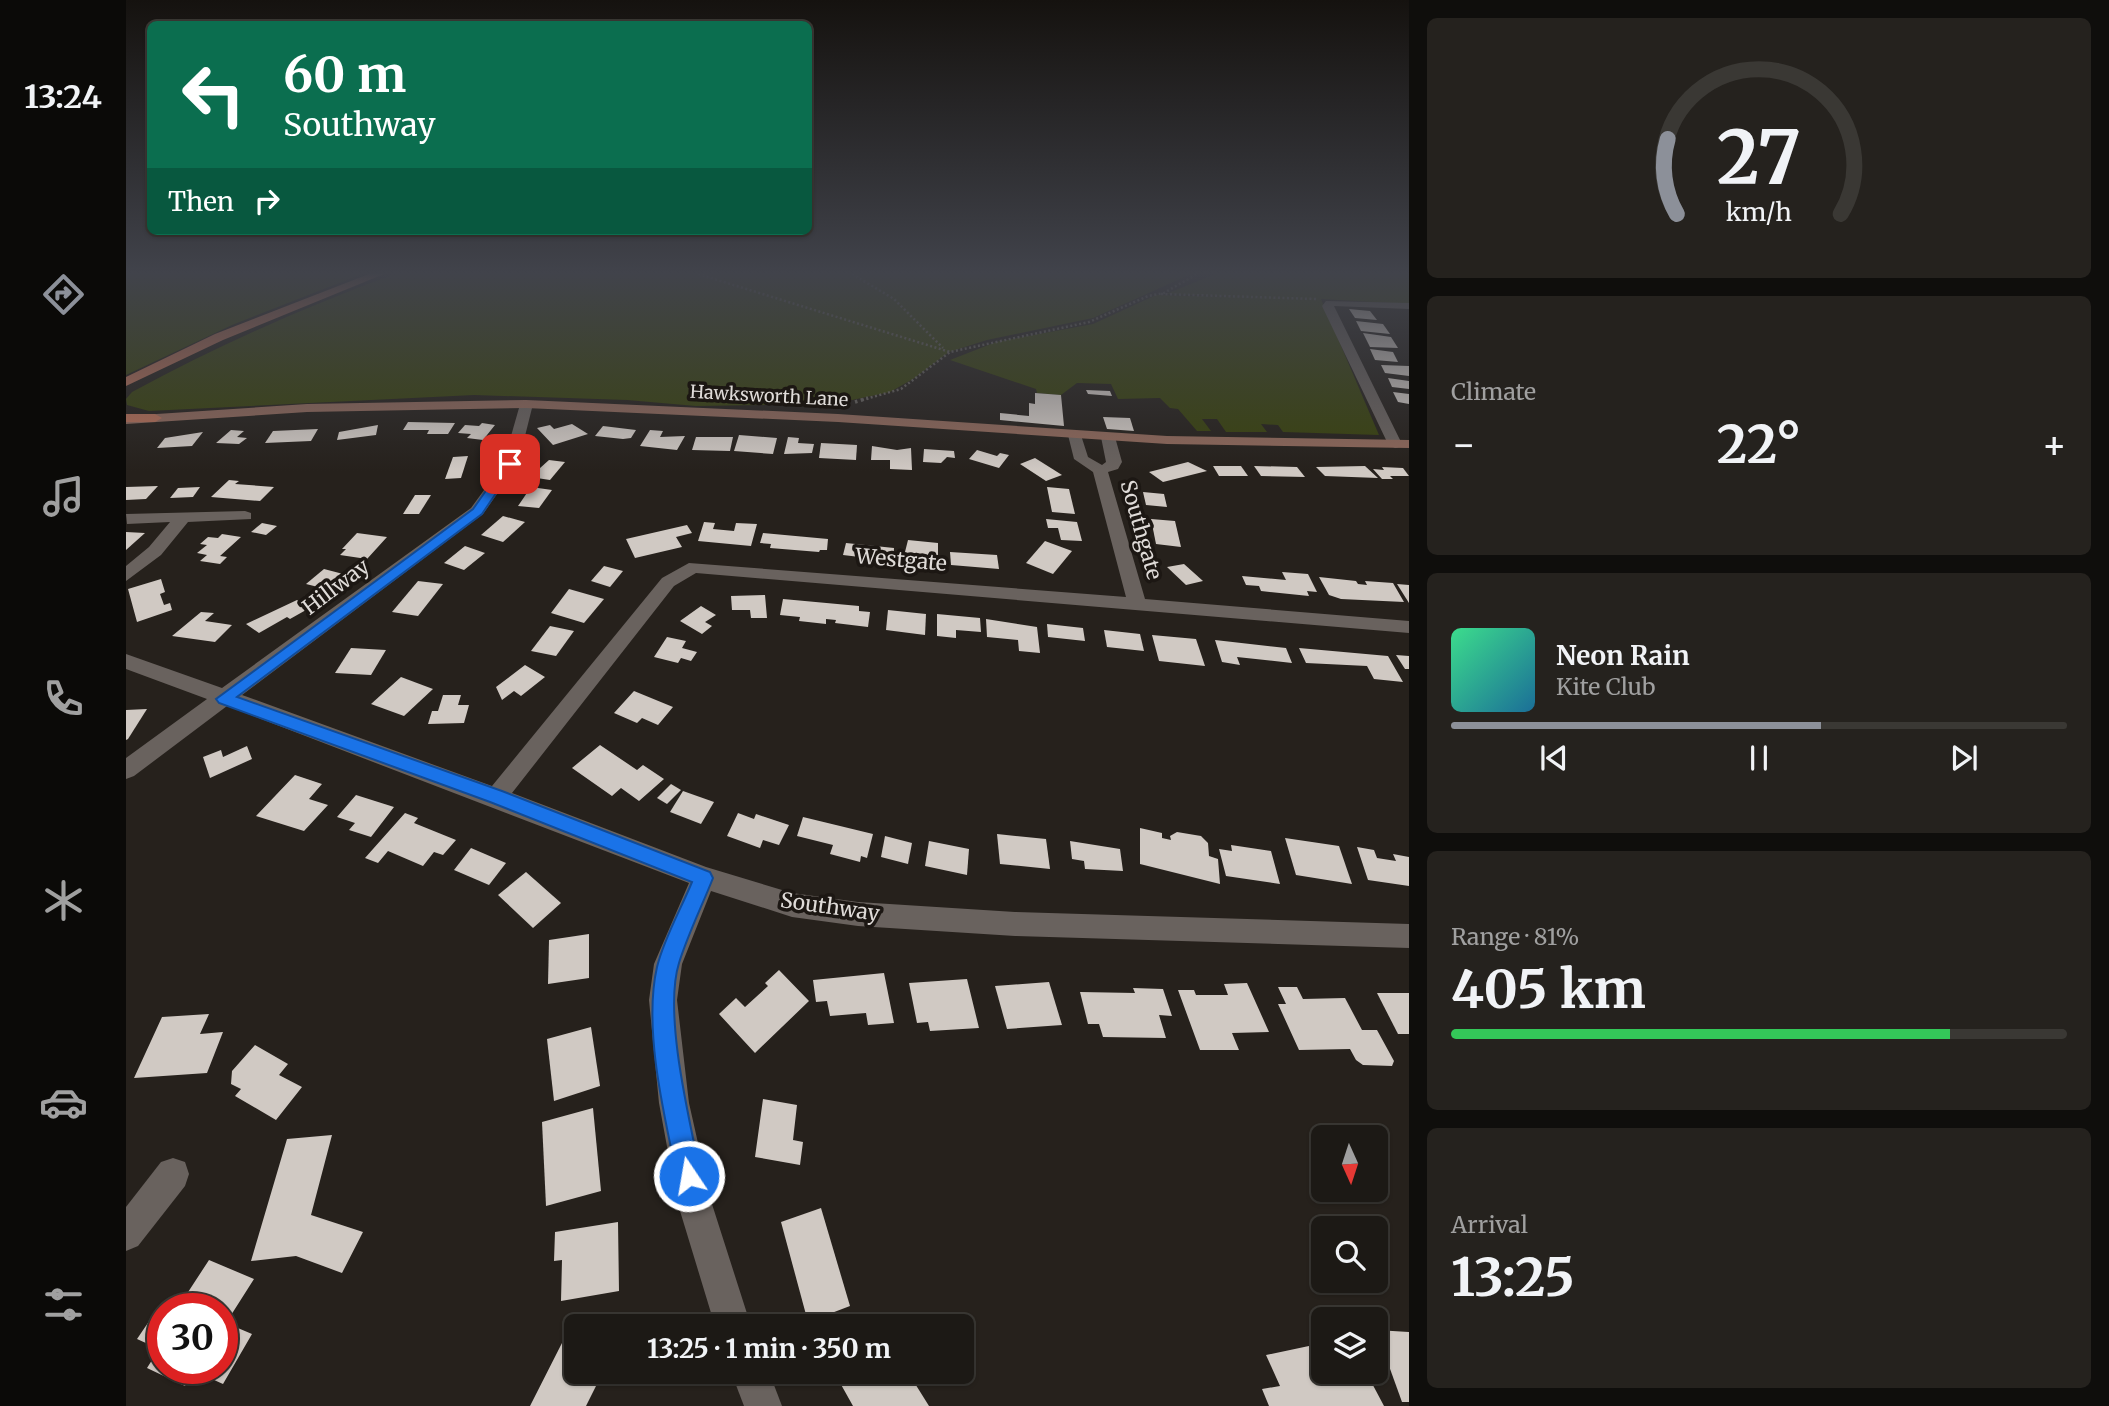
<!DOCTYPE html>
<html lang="en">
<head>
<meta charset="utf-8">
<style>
  :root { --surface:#1c1915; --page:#25221e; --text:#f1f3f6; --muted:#a0a0a0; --line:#3a3834; --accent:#8c9099 }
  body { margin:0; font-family:Merriweather,serif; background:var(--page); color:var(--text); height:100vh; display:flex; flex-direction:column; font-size:26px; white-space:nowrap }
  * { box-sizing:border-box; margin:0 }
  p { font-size:23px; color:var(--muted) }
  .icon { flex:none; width:38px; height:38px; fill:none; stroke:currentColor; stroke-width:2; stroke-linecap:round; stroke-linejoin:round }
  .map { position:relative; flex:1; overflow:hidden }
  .panel { display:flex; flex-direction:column; gap:18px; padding:18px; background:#0f0e0c; width:700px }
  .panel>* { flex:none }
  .top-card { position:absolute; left:21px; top:21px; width:665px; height:214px; border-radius:10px; box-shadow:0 2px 5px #0004,0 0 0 2px var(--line); background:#0b6e4f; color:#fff; overflow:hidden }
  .needle { width:46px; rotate:177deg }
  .fabs { position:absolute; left:1185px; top:1125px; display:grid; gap:14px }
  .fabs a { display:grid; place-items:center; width:77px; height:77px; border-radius:10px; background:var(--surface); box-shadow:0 2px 5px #0004,0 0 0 2px var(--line); font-size:35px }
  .speed { position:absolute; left:21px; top:1293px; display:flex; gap:14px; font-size:35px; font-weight:700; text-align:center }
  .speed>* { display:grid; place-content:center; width:91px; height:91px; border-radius:50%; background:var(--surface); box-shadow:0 2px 5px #0004,0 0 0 2px var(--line); line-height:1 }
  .speed .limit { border:10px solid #d22; background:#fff; color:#111 }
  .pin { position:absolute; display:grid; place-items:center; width:60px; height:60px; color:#fff; margin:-30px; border-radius:14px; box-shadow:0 4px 10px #0006 }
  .me { position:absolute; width:77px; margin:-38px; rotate:348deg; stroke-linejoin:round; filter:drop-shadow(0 0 5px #0008) }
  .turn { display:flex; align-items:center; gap:24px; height:147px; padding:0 21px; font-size:32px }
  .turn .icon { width:91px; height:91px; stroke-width:2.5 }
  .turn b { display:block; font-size:49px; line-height:60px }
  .then { display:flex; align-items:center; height:66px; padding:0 21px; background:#0003; gap:14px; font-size:26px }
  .big { font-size:52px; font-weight:700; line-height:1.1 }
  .panel .widget { flex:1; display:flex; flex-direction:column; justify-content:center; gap:10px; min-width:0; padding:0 24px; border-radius:10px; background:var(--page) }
  .panel .dial { align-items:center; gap:0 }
  .dial svg { height:182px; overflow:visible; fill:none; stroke:var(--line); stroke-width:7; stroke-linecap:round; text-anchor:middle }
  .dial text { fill:var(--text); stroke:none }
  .song { display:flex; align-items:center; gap:21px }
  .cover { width:84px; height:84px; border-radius:10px; background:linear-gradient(135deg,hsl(150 70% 55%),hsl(200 70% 35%)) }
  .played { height:7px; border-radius:4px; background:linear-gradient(90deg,var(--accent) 60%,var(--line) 60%) }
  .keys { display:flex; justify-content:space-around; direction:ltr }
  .heat { display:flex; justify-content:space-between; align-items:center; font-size:38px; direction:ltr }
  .charge { height:10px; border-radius:5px; background:linear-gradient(90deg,#34c759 81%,var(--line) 0) }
  .trip { position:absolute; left:438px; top:1314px; width:410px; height:70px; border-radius:10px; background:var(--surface); box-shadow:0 2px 5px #0004,0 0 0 2px var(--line); font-weight:700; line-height:70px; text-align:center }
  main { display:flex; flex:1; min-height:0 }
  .tabs { display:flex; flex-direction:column; width:126px; justify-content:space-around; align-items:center; background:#0b0a08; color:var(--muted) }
  .tabs .icon { width:49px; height:49px }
  .tabs .on { color:var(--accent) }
  .tabs b { font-size:32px; color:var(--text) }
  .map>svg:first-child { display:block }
</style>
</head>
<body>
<main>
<nav class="tabs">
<b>13:24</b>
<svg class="icon on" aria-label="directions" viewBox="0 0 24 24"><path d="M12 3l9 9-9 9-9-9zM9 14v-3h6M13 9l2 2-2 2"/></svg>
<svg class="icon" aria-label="music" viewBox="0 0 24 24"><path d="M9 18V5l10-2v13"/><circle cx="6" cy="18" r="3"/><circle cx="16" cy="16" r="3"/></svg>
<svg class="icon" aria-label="phone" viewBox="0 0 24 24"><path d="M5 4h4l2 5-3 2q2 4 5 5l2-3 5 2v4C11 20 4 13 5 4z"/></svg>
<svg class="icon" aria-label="climate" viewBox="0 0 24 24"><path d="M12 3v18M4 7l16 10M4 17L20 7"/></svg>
<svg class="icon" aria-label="car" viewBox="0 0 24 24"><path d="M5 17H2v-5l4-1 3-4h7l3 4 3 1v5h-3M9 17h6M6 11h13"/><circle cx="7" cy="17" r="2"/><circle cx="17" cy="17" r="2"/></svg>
<svg class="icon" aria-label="filters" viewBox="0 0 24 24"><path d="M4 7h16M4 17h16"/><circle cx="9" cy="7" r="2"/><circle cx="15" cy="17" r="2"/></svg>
</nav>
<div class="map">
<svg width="1283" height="1406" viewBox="0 0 1283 1406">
  <rect width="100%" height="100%" fill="#26211c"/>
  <g fill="#39420e">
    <polygon points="0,274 236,274 106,325 0,375"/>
    <path d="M269 274H1065L967 318 861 340 823 352 787 379 764 392 707 404 570 406 501 400 348 395 23 411 1 405 0 399 6 392C91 346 178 307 269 274Z"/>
    <polygon points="1089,274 1283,274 1283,304 1195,299 1253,435 1157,432 1152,425 1135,424 1141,432 1100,432 1091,419 1076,419 1085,431 1071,431 1052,409 1044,408 1034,398 992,399 985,384 951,383 935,395 911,393 910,389 824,360 870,342 967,324 1030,295 1117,297 1040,294"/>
  </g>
  <g fill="#d0c9c3">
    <polygon points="1223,309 1244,311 1251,320 1229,318"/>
    <polygon points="1230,321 1257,324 1264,334 1235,331"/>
    <polygon points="1237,333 1265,337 1272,348 1244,347"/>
    <polygon points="1244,349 1267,352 1272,362 1249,360"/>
    <polygon points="1255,365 1283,366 1283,376 1259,373"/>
    <polygon points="1262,378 1283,381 1283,389 1266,387"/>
    <polygon points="960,390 984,391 986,396 962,394"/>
    <polygon points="1267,392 1283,394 1283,404 1272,402"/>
    <polygon points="909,393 935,395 938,426 874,420 874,413 903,416 903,403 909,404"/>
    <polygon points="977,417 1004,418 1008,431 981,429"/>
    <polygon points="282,422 329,423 322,434 301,434 303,430 277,430"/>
    <polygon points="356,423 369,425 357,440 341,438 345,434 332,433 339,425 353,426"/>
    <polygon points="446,424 462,434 427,445 411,428 424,425 428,429"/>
    <polygon points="252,425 250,435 211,440 213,432"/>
    <polygon points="477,426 510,430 505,438 497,439 469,436"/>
    <polygon points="192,429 185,441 139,443 147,431"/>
    <polygon points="105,430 118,431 111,437 121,438 113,444 90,443"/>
    <polygon points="524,430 537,431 534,437 559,436 551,450 514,446"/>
    <polygon points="77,432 66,446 31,448 39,438"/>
    <polygon points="613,435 651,438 647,454 608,451"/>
    <polygon points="570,437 607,437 604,451 566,450"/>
    <polygon points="662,437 673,438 672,443 688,444 686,453 658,454"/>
    <polygon points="695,443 731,445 730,460 693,458"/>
    <polygon points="746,446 771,450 785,448 786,470 764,469 764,460 745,460"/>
    <polygon points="798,449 828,451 829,458 821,457 815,463 797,462"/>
    <polygon points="851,450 871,456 874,453 883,455 873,468 843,459"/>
    <polygon points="342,456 335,478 319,479 327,457"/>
    <polygon points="909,458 936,475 920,481 894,464"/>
    <polygon points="423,460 439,462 424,480 404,477"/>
    <polygon points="1062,462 1081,471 1037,482 1023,472"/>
    <polygon points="1087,466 1115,466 1122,476 1093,476"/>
    <polygon points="1128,466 1171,467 1179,477 1135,476"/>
    <polygon points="1239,466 1252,478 1199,476 1190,467"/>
    <polygon points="1256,467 1277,468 1283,476 1264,476 1267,479 1256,479 1247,469 1258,470"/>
    <polygon points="103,480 113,481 109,484 148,487 134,501 85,497"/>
    <polygon points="32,486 20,499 0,500 0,487"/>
    <polygon points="74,487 67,497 44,498 52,488"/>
    <polygon points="405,487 426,490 413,508 392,506"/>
    <polygon points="921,487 943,489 949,514 926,512"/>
    <polygon points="1017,492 1038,494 1041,507 1020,505"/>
    <polygon points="289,495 305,495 293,514 277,514"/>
    <polygon points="377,516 399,522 377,542 355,535"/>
    <polygon points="920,519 951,522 956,541 935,540 932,528 922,528"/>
    <polygon points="1025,519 1049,521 1055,547 1030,544"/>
    <polygon points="578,522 589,523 587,529 608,531 610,523 631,524 625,546 572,541"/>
    <polygon points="136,523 151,526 140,535 125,532"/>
    <polygon points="561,525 566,533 550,537 556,547 509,558 500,539"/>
    <polygon points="0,532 19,533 0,550"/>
    <polygon points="231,533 261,537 241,559 214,555 220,549 216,549"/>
    <polygon points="637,533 702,539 701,550 694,550 693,552 644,548 645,544 634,543"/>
    <polygon points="96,534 115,537 94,556 101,557 94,564 74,561 81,555 71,553 81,545 74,544 82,537 92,538"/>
    <polygon points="782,540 812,543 812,563 777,560"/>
    <polygon points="919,541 946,551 927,574 900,563"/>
    <polygon points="720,543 768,548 767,561 717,555"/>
    <polygon points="339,546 359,553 338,570 318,563"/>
    <polygon points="824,552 871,555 873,569 825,565"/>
    <polygon points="1058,564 1077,581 1060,585 1041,567"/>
    <polygon points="478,566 497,571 484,587 465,581"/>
    <polygon points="198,569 221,575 204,590 180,584"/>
    <polygon points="1156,572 1182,574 1191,592 1181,591 1183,596 1135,591 1133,586 1120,585 1116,576 1160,580"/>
    <polygon points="1193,577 1230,581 1232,584 1241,585 1239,581 1267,583 1278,602 1215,599 1203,595"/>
    <polygon points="35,579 39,592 34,594 38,605 44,603 46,610 11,622 2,589"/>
    <polygon points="292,581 317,584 292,616 266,612"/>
    <polygon points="1271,584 1283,585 1283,603"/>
    <polygon points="443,589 478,599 458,623 425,613"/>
    <polygon points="639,595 641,618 625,618 624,610 606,610 605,596"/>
    <polygon points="657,599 733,606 733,611 744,612 742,627 709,623 710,620 700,619 700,624 673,621 674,617 654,615"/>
    <polygon points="171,600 180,606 176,608 180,610 164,619 161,617 133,633 120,624"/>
    <polygon points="575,606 590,615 579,622 586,626 576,634 554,621"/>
    <polygon points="762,610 800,614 799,635 760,630"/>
    <polygon points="75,612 88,613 79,621 106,625 89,642 46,636"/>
    <polygon points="811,614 854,618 855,632 830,630 830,638 811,636"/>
    <polygon points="860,619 911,627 914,653 893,651 892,640 861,637"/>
    <polygon points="921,624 957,628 959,641 922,637"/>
    <polygon points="424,626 448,631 430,656 405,651"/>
    <polygon points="978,630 1014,634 1018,651 981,647"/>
    <polygon points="1026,635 1070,639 1079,666 1033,661"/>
    <polygon points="541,637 560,641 556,648 571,652 565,661 555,658 552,663 528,657"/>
    <polygon points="1089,640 1160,648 1166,663 1111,657 1114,665 1096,662"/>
    <polygon points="225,648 260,650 245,675 209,673"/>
    <polygon points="1173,648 1262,656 1277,682 1248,679 1241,666 1180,663"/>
    <polygon points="1270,655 1283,656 1283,669 1279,669"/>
    <polygon points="399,665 419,677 395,696 388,691 376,700 370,687"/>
    <polygon points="275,677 307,689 278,716 245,704"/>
    <polygon points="508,691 547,707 532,725 516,718 511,723 488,713"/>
    <polygon points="317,695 335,695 332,705 343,705 338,723 302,724 306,711 312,711"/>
    <polygon points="21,709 2,739 0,740 0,710"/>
    <polygon points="474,745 511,770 517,765 538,779 513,801 495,788 486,796 446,768"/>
    <polygon points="121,746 126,759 84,778 77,757 95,750 97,757"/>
    <polygon points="169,775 196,784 183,799 202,805 178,831 130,816"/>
    <polygon points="545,784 555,790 541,804 531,798"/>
    <polygon points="557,791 588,802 575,824 544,812"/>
    <polygon points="230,795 268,807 245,837 223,830 229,823 211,817"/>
    <polygon points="279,813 292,818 288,823 330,840 317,855 308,852 297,866 262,851 252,863 239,858"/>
    <polygon points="612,813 628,819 630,814 663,825 653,845 637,840 634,848 601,836"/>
    <polygon points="677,817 747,834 741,858 735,856 734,862 704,854 707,845 671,836"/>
    <polygon points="1014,828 1036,833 1036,838 1045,840 1044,836 1051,832 1075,836 1082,843 1083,856 1092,859 1094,884 1014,864"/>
    <polygon points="871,834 920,839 924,869 874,864"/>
    <polygon points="759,836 786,843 782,864 755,857"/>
    <polygon points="1159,838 1213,846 1226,884 1170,875"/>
    <polygon points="803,841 843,849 841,875 799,866"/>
    <polygon points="944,841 994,849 997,871 959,869 958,861 946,859"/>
    <polygon points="1105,845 1145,851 1154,884 1100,876 1093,849 1106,851"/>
    <polygon points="1231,847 1248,850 1251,858 1270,861 1267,854 1283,857 1283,886 1242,880"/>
    <polygon points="345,848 380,863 363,885 328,870"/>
    <polygon points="400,872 435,903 407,928 372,895"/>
    <polygon points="463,934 463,978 422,984 423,940"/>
    <polygon points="653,970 683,1001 629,1053 593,1014 610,998 619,1007 642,986 639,983"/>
    <polygon points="758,973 768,1023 742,1025 740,1013 704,1016 701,1001 690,1002 687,980"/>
    <polygon points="841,979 853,1028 804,1031 802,1022 791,1023 783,983"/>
    <polygon points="923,982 936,1025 881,1029 869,986"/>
    <polygon points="1121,983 1143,1032 1106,1033 1113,1050 1074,1050 1052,990 1068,990 1070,995 1102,995 1098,984"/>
    <polygon points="1152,987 1171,987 1177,999 1219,998 1236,1030 1251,1030 1268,1061 1266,1066 1237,1065 1230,1060 1224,1049 1173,1050 1152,1004 1160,1004"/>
    <polygon points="1007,988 1037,989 1046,1016 1033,1015 1040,1038 977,1037 973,1024 962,1024 954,992 1009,993"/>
    <polygon points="1251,993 1283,993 1283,1034 1272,1034"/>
    <polygon points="83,1014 74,1034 97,1032 81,1073 8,1078 36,1017"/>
    <polygon points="465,1027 474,1086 428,1101 421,1039"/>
    <polygon points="129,1045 162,1064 153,1075 176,1087 150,1120 109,1096 115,1089 105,1084 106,1071"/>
    <polygon points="637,1099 671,1105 667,1140 677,1142 674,1165 629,1157"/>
    <polygon points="467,1108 475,1191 420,1206 416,1122"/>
    <polygon points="206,1135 185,1215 237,1232 216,1273 170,1256 125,1261 161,1139"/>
    <polygon points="695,1208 724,1306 682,1322 655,1222"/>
    <polygon points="492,1222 493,1291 435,1301 436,1260 428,1261 429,1232"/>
    <polygon points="83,1260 128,1279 100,1323 126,1334 97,1384 68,1371 59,1386 21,1368 33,1349 11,1339 30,1311 37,1314 37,1368 96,1368 96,1309 51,1309"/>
    <polygon points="1250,1330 1283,1332 1283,1402 1276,1402"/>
    <polygon points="437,1341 450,1350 450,1372 477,1372 460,1406 404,1406"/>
    <polygon points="1197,1343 1197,1372 1240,1372 1258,1406 1143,1406 1136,1389 1154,1386 1140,1355"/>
    <polygon points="708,1372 766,1372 773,1384 783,1374 803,1406 727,1406"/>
  </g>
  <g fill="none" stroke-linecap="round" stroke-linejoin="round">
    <g stroke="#65615c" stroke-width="2.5" stroke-dasharray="2 2.5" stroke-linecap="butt">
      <polyline points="572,274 824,352"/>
      <polyline points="726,274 768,299 817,348"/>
      <polyline points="1035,294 1190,299"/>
      <polyline points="736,400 775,389 824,352 963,322 1022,296 1038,293 1071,274"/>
    </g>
    <polyline stroke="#65615c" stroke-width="3.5" stroke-dasharray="2.5 3.5" stroke-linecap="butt" points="729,402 742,398"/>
    <g fill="#69625e" fill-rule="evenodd">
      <polygon points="1200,301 1283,303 1283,309 1208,306 1276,444 1274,447 1269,448 1262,444 1196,306"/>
      <polygon points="395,401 407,404 392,464 357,514 116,695 366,786 536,578 563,563 1000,597 967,472 948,459 942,435 954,432 962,457 976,465 980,462 975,437 982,433 989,437 996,462 992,469 982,472 1019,599 1283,621 1283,633 570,573 548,586 386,793 580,867 666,893 732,902 889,912 1283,924 1283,948 889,936 732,926 666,917 585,891 556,964 551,1000 563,1103 585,1201 625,1326 589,1326 551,1201 533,1103 523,1000 528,964 563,883 101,706 8,776 0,779 0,758 81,699 0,669 0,654 96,688 345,508 377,464"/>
      <polygon points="119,511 125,513 125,519 62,522 35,555 0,581 0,566 23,547 44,522 1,524 0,514"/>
      <polygon points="47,1158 59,1162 63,1174 59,1186 12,1246 0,1251 0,1207 35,1162"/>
      <polygon points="605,1372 643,1372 656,1406 618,1406"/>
    </g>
    <polygon fill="#8e685a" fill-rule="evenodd" points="400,400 712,414 1041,436 1283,440 1283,448 1041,444 712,422 400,408 181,412 0,424 0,416 181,404"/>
    <g fill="#b46f57" fill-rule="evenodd">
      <polygon points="243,274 258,274 97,340 0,386 0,377 89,334"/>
      <polygon points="0,414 29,414 36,418 29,422 0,422"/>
    </g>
  </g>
  <linearGradient id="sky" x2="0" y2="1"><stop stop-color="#15120f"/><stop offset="0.58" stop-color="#41434b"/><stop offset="1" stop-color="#41434b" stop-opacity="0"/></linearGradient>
  <rect width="1283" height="471" fill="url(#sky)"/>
  <path fill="#1a73e8" stroke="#114b97" stroke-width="2" d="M380 462 390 464 356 514 111 697 376 791 584 872 587 878C576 906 562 934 553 963 537 1014 564 1122 575 1176L572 1185 563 1188 554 1185 551 1176C538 1115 517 1028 531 967 538 938 555 909 566 882L364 802 93 703 90 699 347 509Z"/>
  <g text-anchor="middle" stroke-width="7" stroke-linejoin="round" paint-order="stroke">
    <g font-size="18" fill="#dfdbd8" stroke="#1c1713">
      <text transform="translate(643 396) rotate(3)" y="6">Hawksworth Lane</text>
    </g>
    <g font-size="21" fill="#dfdbd8" stroke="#1c1713">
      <text transform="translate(1015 530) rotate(74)" y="7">Southgate</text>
      <text transform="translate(775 560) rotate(5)" y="7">Westgate</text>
      <text transform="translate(210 587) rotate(-37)" y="7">Hillway</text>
      <text transform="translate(704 907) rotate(8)" y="7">Southway</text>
    </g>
  </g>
</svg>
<div class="fabs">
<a><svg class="needle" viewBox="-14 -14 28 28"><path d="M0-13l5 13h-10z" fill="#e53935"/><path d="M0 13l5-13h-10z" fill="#a0a0a0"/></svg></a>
<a><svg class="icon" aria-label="search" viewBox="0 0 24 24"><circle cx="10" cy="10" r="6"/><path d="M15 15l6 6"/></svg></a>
<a><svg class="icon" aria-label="layers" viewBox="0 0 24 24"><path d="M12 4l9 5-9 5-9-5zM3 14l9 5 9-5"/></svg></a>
</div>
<div class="speed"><div class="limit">30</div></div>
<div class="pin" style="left:384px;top:464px;background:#d93025"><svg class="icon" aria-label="arrive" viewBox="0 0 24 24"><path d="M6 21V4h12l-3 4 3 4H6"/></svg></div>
<svg class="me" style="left:563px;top:1176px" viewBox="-20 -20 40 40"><circle r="17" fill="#1a73e8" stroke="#fff" stroke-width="3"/><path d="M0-11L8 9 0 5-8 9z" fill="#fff"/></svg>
<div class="trip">13:25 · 1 min · 350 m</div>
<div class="top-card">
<div class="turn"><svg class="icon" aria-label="left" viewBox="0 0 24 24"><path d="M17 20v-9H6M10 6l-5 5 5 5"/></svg><div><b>60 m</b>Southway</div></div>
<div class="then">Then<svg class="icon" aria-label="right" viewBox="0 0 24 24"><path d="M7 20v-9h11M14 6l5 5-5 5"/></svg></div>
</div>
</div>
<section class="panel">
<div class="widget dial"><svg viewBox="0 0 100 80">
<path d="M14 69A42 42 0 1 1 86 69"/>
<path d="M14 69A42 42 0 0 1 10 36" stroke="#8c9099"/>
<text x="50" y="56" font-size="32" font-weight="700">27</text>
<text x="50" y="72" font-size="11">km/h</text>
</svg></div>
<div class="widget"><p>Climate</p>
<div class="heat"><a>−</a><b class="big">22°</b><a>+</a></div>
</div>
<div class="widget">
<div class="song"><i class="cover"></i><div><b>Neon Rain</b><p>Kite Club</p></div></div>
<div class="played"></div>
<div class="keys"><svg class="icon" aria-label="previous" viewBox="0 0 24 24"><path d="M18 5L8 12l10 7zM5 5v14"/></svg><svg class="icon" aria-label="pause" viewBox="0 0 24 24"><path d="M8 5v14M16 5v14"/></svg><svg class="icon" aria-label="next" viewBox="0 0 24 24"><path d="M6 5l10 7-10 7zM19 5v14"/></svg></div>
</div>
<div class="widget"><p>Range · 81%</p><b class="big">405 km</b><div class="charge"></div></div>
<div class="widget"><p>Arrival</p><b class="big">13:25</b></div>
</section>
</main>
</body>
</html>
